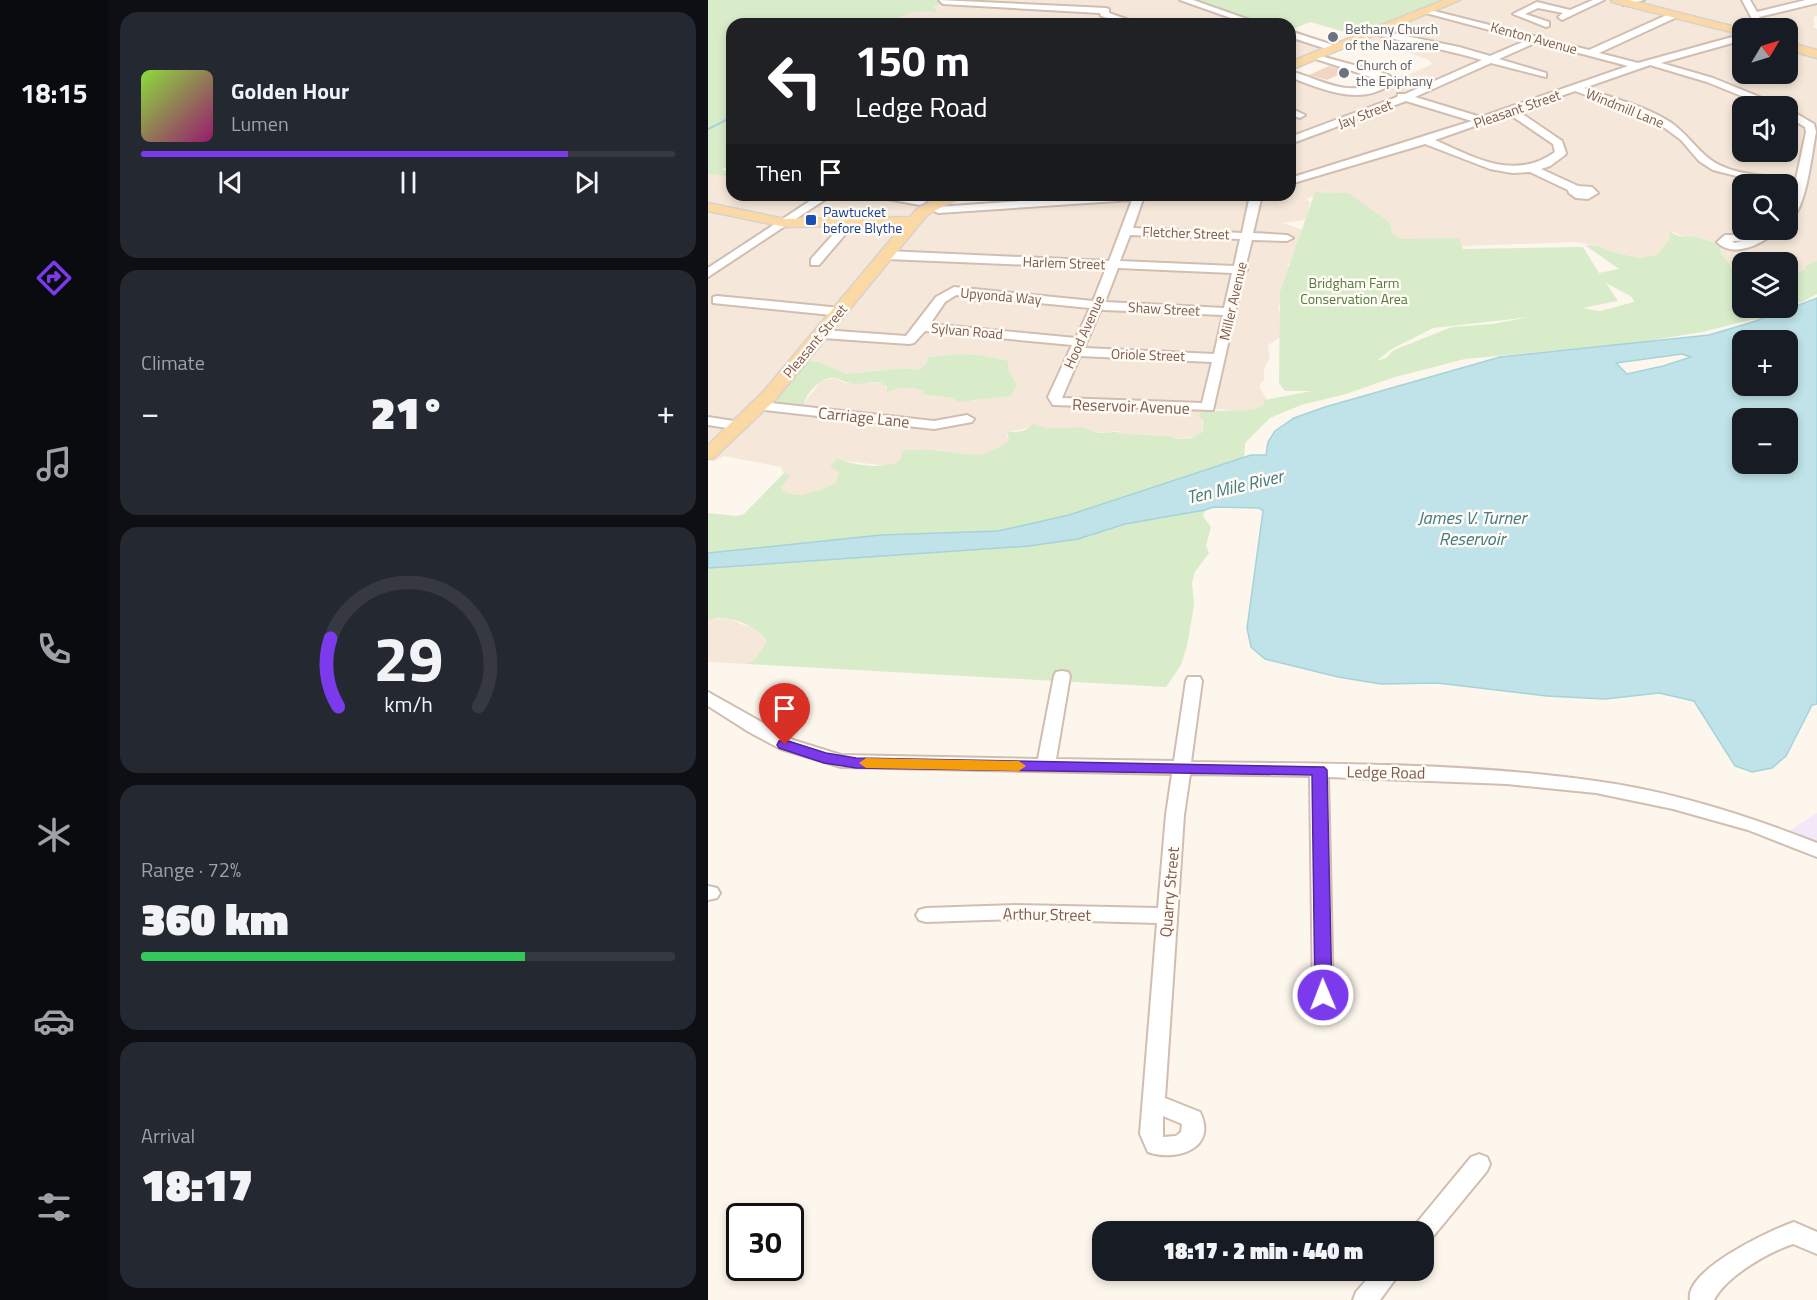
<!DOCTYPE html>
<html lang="en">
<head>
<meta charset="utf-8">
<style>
  :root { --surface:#171b24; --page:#242831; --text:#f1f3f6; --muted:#9ea1a6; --line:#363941; --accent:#7c3aed }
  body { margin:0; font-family:"Titillium Web",sans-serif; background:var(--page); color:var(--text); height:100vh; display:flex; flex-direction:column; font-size:22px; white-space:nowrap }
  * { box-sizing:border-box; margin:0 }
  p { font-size:20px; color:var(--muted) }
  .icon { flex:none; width:33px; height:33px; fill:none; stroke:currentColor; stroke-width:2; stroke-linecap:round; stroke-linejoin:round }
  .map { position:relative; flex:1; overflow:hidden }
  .panel { display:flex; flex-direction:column; gap:12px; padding:12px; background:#0d0f14; width:600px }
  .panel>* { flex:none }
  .guide { position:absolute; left:18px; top:18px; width:570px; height:183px; border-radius:18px; box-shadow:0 3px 9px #0003; background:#202124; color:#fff; overflow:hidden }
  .needle { width:39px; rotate:52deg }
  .tools { position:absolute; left:1024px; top:18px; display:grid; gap:12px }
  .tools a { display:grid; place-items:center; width:66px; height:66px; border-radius:12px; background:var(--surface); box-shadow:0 3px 9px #0003; font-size:30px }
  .speed { position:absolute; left:18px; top:1203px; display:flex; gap:12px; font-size:30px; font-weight:700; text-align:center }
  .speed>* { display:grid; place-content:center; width:78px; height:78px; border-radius:50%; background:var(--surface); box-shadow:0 3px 9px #0003; line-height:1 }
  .speed .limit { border:3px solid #111; border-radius:9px; background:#fff; color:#111 }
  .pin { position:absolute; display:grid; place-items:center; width:51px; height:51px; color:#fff; margin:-62px -26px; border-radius:50% 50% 50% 0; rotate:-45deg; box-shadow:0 0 6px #0007 }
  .pin .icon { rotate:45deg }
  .me { position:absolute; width:66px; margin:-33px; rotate:359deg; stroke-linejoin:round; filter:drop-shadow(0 0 4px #0008) }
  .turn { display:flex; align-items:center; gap:21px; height:126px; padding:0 30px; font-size:27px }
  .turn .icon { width:78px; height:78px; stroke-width:2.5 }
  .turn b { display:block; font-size:42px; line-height:51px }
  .then { display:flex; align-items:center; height:57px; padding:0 30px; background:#0003; gap:12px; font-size:22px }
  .big { font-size:45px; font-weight:800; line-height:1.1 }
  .panel .card { flex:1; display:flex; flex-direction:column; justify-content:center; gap:9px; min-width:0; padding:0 21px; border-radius:18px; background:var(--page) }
  .panel .dial { align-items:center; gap:0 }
  .dial svg { height:156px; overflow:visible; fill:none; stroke:var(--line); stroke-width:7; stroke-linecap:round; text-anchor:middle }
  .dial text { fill:var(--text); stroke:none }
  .song { display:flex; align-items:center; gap:18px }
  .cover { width:72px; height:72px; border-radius:9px; background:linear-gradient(135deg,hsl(90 70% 55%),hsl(320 70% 35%)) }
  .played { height:6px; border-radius:3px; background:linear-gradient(90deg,var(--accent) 80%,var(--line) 80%) }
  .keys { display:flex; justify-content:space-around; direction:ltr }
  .heat { display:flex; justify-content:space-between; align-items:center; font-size:33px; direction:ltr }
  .charge { height:9px; border-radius:4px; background:linear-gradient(90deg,#34c759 72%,var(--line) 0) }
  .trip { position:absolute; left:384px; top:1221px; width:342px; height:60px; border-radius:18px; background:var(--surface); box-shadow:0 3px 9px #0003; font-weight:800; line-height:60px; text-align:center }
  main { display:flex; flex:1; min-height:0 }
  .menu { display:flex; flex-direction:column; width:108px; justify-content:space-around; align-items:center; background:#090b0e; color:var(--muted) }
  .menu .icon { width:42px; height:42px }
  .menu .current { color:var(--accent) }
  .menu b { font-size:27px; color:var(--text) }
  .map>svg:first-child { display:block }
</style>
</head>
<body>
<main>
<nav class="menu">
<b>18:15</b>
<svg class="icon current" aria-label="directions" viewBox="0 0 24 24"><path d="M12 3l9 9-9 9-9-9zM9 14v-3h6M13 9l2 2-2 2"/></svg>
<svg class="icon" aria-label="music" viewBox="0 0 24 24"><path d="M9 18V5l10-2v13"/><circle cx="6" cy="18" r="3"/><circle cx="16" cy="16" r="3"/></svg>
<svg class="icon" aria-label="phone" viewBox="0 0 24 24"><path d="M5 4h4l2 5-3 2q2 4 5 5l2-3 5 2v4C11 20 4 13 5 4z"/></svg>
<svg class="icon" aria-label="climate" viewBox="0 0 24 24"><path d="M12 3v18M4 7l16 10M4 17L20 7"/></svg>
<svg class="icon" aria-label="car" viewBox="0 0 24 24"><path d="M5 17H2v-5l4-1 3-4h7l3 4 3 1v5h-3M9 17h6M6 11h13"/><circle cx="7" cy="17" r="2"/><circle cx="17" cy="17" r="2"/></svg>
<svg class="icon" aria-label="filters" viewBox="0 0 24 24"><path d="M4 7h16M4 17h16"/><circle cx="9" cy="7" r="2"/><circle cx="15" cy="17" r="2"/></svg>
</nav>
<section class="panel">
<div class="card">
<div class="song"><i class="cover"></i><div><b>Golden Hour</b><p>Lumen</p></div></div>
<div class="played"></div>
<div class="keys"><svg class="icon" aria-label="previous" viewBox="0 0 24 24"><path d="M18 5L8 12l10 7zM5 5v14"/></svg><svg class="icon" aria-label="pause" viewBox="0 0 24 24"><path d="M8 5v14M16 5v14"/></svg><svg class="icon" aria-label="next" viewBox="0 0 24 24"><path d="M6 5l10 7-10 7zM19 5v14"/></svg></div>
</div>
<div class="card"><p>Climate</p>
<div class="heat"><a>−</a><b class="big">21°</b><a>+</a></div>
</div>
<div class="card dial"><svg viewBox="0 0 100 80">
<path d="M14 69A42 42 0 1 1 86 69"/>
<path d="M14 69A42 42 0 0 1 10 34" stroke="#7c3aed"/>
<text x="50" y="56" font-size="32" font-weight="700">29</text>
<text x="50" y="72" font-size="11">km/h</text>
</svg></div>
<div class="card"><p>Range · 72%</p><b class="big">360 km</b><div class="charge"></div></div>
<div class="card"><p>Arrival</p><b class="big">18:17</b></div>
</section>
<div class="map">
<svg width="1109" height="1300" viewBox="0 0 1109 1300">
  <rect width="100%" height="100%" fill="#fdf6ec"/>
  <g fill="#f5e8da" fill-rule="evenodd">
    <polygon points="242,0 472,0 544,24 181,24 201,13 220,10 229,12 226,7"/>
    <path d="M746 0H1109V16L1105 17 1107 25 1105 27 1109 29V261L1097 266V269L1080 279V262H1035V274L1024 268 1011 250 1016 247 1015 242 1003 243 986 238H978L963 231 962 238 949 255 932 258 904 252 891 246 867 242 732 247 694 243 617 191 598 199 602 202 600 210 603 215 596 220 575 223 595 230 588 262 579 264 582 268 570 310 572 312 573 337 560 345 562 357 556 369V380L551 386 559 400 555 406 544 410 524 412 512 409 494 412 495 432 490 436 469 439 461 436 416 434 408 431 397 433 364 428 347 430 323 427 298 433 301 441 289 450 277 455 261 457 233 450 195 451 191 461 179 466 129 460 131 476 128 482 101 494H80L75 491 73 487 78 478 73 467 16 456 4 462 0 446V175L8 174 24 178V195H266L234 208 396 195H582V75L638 94 651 95 669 90 682 77 700 75 724 64 721 60 679 45 665 46 651 38ZM1035 28H1080V74H1035ZM1035 106H1080V152H1035ZM1035 184H1080V230H1035ZM252 354 272 355 301 361 300 369 309 383 303 396 284 397 265 401 217 395 215 391 206 388H193L181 392 175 383H137L127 378 113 381 96 403 92 360 110 362 139 374 195 368 211 370 218 364 221 357Z"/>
    <polygon points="582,36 623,49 582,66"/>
    <polygon points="3,619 23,619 35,625 45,627 59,641 48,658 39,664 0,662 0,620"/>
  </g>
  <polygon fill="#f3e8fa" points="1109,813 1109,843 1081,831"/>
  <g fill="#d8ecc9" fill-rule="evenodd">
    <path d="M0 0H242L226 7 230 13C212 9 196 13 181 24H24V161L21 164 24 167 13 169 20 172 24 169V178L8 174 0 175Z"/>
    <polygon points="480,0 734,0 647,35 602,22 582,30 582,24 554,24"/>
    <path d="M607 192 640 193 682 223 684 233 694 239 751 238 755 249 875 247 891 273 911 269 877 245 891 246 904 252 932 258 949 255 962 238V231C975 241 979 234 991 238 1000 240 1004 244 1015 242L1016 247 1011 250 1024 268 1035 274V308H1071L1058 319 1042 320 994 332 927 343 757 359 687 377 638 394 593 405 562 418 537 443 536 458 361 515 290 531 173 535 0 553V513L29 516 36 514 76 473 83 475 73 487 75 491C93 500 112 490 128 482L131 473 122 466 129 459C146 465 175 470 191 461L195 451 197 450C209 450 223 449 235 451 266 455 273 460 301 441L299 432C309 432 319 432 326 423 342 433 357 425 374 428 382 429 389 434 397 433 405 432 408 431 416 434L461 436 469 439 483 438 495 432V420L490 416 494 412C515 409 535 414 555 406L557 400 604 391H577L571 383 572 292ZM898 283 924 297 926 302 892 311 874 308 910 301ZM822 317 785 324 744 327 686 350 678 358 669 361 682 350 725 328Z"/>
    <polygon points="1109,261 1109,294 1094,302 1080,304 1080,279 1097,269 1097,266"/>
    <path d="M252 354 272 355 301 361 300 369 309 384 303 396 251 402 244 398 217 395 215 391 206 388H194L179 392V387L174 383C165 381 155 384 146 384 139 383 134 380 128 378 114 376 100 391 96 403L99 407 53 405 92 360 110 362 139 374 195 368 211 370 218 364 221 357Z"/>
    <path d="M497 510 495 516 503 527 498 546 501 553 487 572 484 583 486 605 479 646 473 665 458 687 39 664 48 658 59 641C47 624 20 614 0 620V568L321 546 370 539 417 524Z"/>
  </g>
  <path fill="#bfe3e8" stroke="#a5d3da" stroke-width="1.5" fill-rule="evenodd" d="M1109 298V704L1104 705 1078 756 1064 768 1044 772 1027 766 986 701 951 693 897 699 839 696 729 683 673 684 630 677 557 659 543 647 539 628 555 511 551 508 506 507 497 510 417 524 370 539 321 546 0 568V553L173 535 290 531 361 515 543 455H558L560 442 567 431 586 418 617 407 792 357 1001 335 1048 321ZM1035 340H1080V386H1035ZM974 354 983 357 955 366 919 374 908 363ZM1035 418H1080V464H1035Z"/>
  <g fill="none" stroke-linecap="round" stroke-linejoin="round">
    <polyline stroke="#a5d3da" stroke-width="2" points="0,129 24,117"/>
  </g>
  <polygon fill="#f3d5c3" points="621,66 639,71 619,80 601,75"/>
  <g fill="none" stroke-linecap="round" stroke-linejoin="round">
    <g stroke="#d1beb0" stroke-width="4">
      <g id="minor">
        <polygon points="231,0 398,8 401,9 401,13 432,24 419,24 393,16 392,13 235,4"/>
        <polygon points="472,0 485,0 553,24 540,24"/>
        <polygon points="885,0 896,0 854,20 850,17 855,13 830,8 817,14 841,22 841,26 838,27 805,14 829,2 862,10"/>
        <polygon points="920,0 936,0 915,5 915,1"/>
        <polygon points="1034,0 1042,0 1049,12 1098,0 1109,0 1109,3 1051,17 1057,28 1049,28"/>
        <path d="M718 9 881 50 963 13H969V17L891 53 930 63 1035 34V40L953 63 1005 78 1069 104 1070 106H1058L999 82 942 65 876 88C904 98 937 106 962 122 977 132 986 146 999 157 1021 176 1060 176 1088 179L1098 132 1097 127 1080 117V110L1084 111 1106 124 1108 132C1104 151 1098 215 1080 221V211L1087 186 1048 181 1005 170 991 161 973 140 954 126 937 117 867 91 810 111 854 141 858 153 857 155 842 166 833 169 870 186 884 187 890 193 880 199 868 198 861 193 860 190 822 172 804 173 782 169 717 144 582 184V178L764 121 698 101 582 144V137L689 97 690 94H697L774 60C738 49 700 44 664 33V29L751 47 782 56 819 40 718 13ZM829 42 920 66 773 117 707 97 783 63 838 77V73L791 59ZM801 114 845 144 847 152C807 181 767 158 727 140Z"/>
        <polygon points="217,21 222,22 223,24 213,24"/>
        <polygon points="582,31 628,46 630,48 625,51 582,37"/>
        <path d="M605 54 675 73 682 76 685 82C655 108 613 89 582 77V71C618 81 637 98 675 81L605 58Z"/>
        <polygon points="582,108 597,115 592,118 582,115"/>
        <polygon points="111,195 124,195 0,277 0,268"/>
        <polygon points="168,195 192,195 216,200 218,202 212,205 174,198"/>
        <path d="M396 195H448L435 199 425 228 534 233 542 195H554L545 233 579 235 585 238 579 241 544 240 537 268 539 270 536 273 505 410 345 405 340 397 364 345 217 331 206 343 201 344 115 338 109 334 115 330 198 336 228 297 246 287 385 301 398 268 179 259 173 255 179 251 401 261 424 200 230 213 224 210 230 207ZM422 235 532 239 526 266 412 261ZM410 268 524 273 516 308 397 302ZM248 295 382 308 368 338 222 324 237 302ZM393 309 396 310 515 315 506 354 376 348ZM372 356 504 362 494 403 354 398Z"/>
        <polygon points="142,219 146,220 146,224 111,265 103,265 103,259 138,220"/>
        <path d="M1056 230H1069C1055 244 1025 259 1009 242L1017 235H1045ZM1024 241H1034L1027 243Z"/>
        <polygon points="9,296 133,308 139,312 133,316 5,303 5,297"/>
        <polygon points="53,402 226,421 259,415 266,419 264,422 226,429 48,409 46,406"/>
        <polygon points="0,417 32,422 39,426 32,430 0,425"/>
        <path d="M354 671 360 672 362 676 348 759 466 761 478 681 480 677H492L494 681 483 762C618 764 753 762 887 781 963 791 1038 815 1109 843V857L1040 830 965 809 888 793 799 784 620 777 625 995 622 1001 615 1003 608 1001 605 995 602 776 482 774 476 815 457 1098 492 1112C510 1149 468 1162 440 1152L432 1134 449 923 308 919 218 922 211 920 208 915 211 910 218 908 308 905 450 908 458 815 464 774 133 767 73 749 41 732 0 706V692L85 740 133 755 330 759 346 676 348 672ZM455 1116 474 1124 473 1132 468 1136 455 1137Z"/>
        <polygon points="0,886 9,888 12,893 9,898 0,900"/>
        <polygon points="771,1154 779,1157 782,1164 779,1171 723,1239 716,1242 716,1232 703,1232 707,1225 763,1157"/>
        <path d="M1086 1222 1109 1232V1254L1085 1244C1061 1252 1018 1276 1006 1300H982C976 1270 1063 1230 1086 1222Z"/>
        <polygon points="667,1270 694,1270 672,1300 645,1300 648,1292"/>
      </g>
    </g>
    <g stroke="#dad1cd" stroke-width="3">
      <g id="major">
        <polygon points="736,0 752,0 582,70 582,62"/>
        <polygon points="903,0 921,0 1035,29 1035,35 904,2"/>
        <polygon points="1080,42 1109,50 1109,58 1080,50"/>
        <polygon points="238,195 256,195 219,215 68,399 6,458 0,459 0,445 56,391 195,225 77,227 0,211 0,203 77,219 202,217 209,209"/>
      </g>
    </g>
    <use href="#minor" fill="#fff" fill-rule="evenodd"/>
    <use href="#major" fill="#fbd9a5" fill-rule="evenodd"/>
  </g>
  <polygon fill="#7c3aed" stroke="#51269a" stroke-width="1.5" points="77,740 118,753 148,758 616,767 619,770 624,995 621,1000 615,1002 609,1000 607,995 604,775 148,768 116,763 71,748 69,745 71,741"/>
  <polygon fill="#f59e0b" points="158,758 311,761 318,766 311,771 158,768 151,763"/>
  <g fill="#6b7280" stroke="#fffaf3" stroke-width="2">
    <circle cx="625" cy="37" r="6"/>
    <circle cx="636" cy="73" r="6"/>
  </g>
  <rect fill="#1a4fb4" stroke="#fffaf3" stroke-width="2" x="97" y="214" width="12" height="12" rx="3"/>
  <g text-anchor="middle" stroke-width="5" stroke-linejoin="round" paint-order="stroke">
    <g font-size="14" fill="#5b616d" stroke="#fffaf3" text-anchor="start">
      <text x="637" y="34">Bethany Church<tspan x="637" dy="16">of the Nazarene</tspan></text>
      <text x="648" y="70">Church of<tspan x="648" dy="16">the Epiphany</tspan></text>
    </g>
    <g font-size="14" fill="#7a5c4d" stroke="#fffaf3">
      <text transform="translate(826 38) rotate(15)" y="5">Kenton Avenue</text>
      <text transform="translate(917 108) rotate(22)" y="5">Windmill Lane</text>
      <text transform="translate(809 109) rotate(-19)" y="5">Pleasant Street</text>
      <text transform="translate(657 114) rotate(-21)" y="5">Jay Street</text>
      <text transform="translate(478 233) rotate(2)" y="5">Fletcher Street</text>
      <text transform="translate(356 263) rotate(2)" y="5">Harlem Street</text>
      <text transform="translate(293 296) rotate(5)" y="5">Upyonda Way</text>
      <text transform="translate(525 301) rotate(-77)" y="5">Miller Avenue</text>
      <text transform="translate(456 309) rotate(3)" y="5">Shaw Street</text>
      <text transform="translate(259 331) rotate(5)" y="5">Sylvan Road</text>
      <text transform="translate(376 332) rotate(-66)" y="5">Hood Avenue</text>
      <text transform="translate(107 341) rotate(-50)" y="5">Pleasant Street</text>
      <text transform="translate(440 355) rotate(2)" y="5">Oriole Street</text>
    </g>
    <g font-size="14" fill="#164399" stroke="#fffaf3" text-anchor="start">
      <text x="115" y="217">Pawtucket<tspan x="115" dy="16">before Blythe</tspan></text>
    </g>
    <g font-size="14" fill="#537a41" stroke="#fffaf3">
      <text x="646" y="288">Bridgham Farm<tspan x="646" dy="16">Conservation Area</tspan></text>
    </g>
    <g font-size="16" fill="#7a5c4d" stroke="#fffaf3">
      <text transform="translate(423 406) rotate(2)" y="6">Reservoir Avenue</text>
      <text transform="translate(156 417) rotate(6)" y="6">Carriage Lane</text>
      <text transform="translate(678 772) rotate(1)" y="6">Ledge Road</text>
      <text transform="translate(461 892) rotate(-85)" y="6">Quarry Street</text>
      <text transform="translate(339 914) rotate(1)" y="6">Arthur Street</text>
    </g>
    <g font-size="18" font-style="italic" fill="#437c86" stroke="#fffaf3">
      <text transform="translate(527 487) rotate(-13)" y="6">Ten Mile River</text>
      <text x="764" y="524">James V. Turner<tspan x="764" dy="21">Reservoir</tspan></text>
    </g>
  </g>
</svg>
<div class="tools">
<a><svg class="needle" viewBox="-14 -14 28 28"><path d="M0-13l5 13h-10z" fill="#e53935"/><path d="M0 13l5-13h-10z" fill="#9ea1a6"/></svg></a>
<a><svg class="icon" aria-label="sound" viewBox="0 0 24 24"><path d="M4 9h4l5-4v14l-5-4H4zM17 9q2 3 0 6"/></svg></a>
<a><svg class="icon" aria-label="search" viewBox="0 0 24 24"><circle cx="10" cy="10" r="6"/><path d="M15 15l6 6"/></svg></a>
<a><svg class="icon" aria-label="layers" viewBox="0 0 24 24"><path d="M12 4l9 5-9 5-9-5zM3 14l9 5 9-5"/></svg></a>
<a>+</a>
<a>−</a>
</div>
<div class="speed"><div class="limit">30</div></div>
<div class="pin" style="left:77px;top:745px;background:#d93025"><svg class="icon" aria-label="arrive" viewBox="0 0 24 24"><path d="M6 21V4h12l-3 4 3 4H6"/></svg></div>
<svg class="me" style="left:615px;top:995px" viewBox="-20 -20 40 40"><circle r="17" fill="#7c3aed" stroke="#fff" stroke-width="3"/><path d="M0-11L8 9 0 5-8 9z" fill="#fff"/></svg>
<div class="trip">18:17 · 2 min · 440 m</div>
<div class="guide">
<div class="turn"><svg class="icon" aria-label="left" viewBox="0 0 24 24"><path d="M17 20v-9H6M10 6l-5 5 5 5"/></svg><div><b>150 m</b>Ledge Road</div></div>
<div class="then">Then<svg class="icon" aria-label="arrive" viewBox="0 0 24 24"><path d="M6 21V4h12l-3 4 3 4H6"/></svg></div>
</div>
</div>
</main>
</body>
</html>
